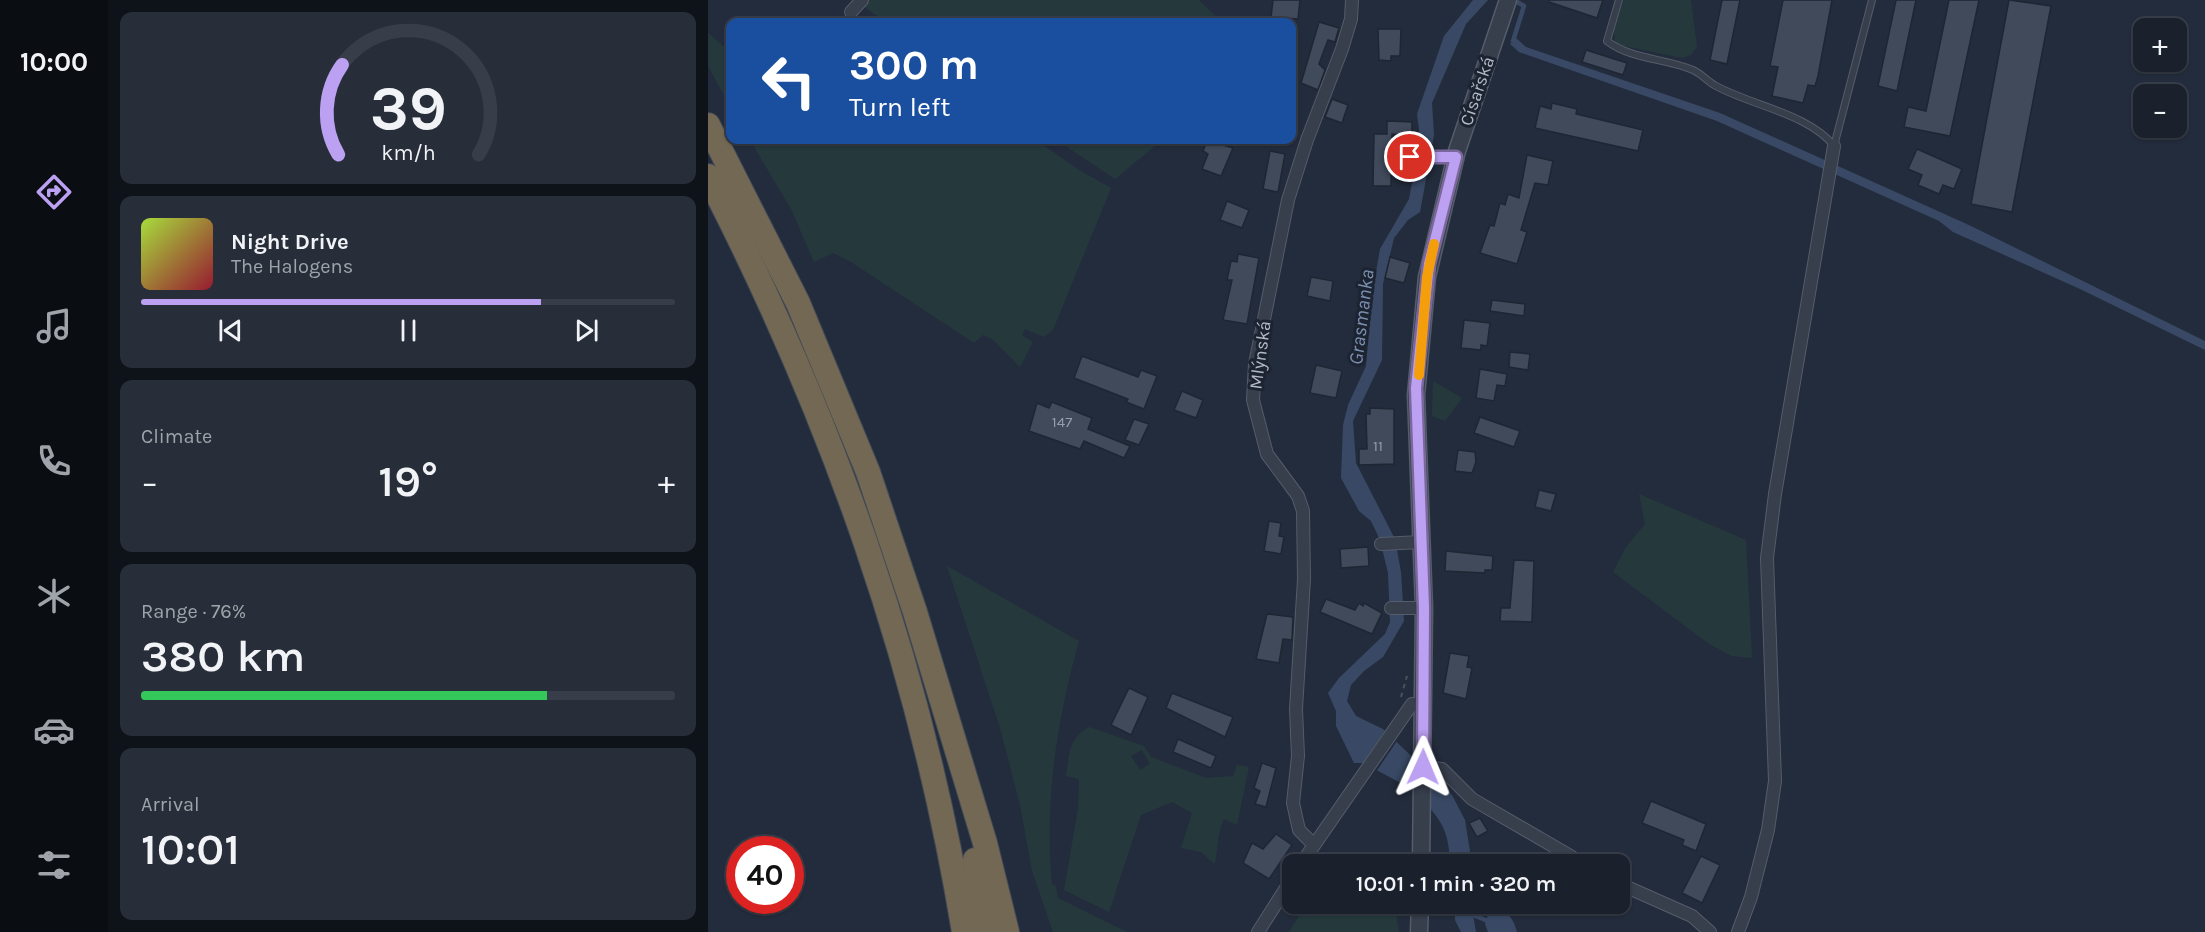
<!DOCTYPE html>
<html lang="en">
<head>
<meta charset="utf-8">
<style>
  :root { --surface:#1a212d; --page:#272e39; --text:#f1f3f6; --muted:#9fa3aa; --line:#383e49; --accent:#bca0f2 }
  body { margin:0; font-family:Karla,sans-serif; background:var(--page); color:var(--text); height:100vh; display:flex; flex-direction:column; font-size:22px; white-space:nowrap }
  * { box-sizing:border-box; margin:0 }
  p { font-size:20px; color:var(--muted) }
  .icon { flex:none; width:33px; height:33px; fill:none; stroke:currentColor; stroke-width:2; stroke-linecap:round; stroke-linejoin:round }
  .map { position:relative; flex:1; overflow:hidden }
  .details { display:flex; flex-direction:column; gap:12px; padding:12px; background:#0e1219; width:600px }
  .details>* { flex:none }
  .top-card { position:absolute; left:18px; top:18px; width:570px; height:126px; border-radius:12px; box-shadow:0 2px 4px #0004,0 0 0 2px var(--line); background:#1a4fa0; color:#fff; overflow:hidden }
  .controls { position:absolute; left:1425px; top:18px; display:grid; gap:12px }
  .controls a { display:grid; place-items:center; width:54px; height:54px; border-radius:12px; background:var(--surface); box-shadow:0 2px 4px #0004,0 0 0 2px var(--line); font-size:30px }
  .speed { position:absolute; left:18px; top:836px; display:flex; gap:12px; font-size:30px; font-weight:700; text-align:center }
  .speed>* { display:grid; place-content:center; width:78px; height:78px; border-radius:50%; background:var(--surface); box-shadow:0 2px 4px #0004,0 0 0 2px var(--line); line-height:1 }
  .speed .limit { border:9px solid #d22; background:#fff; color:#111 }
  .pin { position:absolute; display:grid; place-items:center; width:51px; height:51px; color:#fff; margin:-26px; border:3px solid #fff; border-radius:50%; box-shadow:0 2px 6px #0007 }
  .me { position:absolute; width:66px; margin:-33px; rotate:1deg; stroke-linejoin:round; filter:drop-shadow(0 0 4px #0008) }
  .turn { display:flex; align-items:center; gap:21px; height:126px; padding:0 24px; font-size:27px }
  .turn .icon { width:78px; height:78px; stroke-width:2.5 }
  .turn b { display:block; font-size:42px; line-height:51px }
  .big { font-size:45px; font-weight:600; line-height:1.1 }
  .details .tile { flex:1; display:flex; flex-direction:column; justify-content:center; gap:9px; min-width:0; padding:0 21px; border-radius:12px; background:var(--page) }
  .details .dial { align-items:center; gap:0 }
  .dial svg { height:156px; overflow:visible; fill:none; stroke:var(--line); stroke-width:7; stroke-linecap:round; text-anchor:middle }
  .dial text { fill:var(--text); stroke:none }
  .song { display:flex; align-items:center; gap:18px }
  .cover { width:72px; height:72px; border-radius:9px; background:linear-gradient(135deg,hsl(80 70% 55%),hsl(350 70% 35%)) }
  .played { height:6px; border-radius:3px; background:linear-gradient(90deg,var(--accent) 75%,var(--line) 75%) }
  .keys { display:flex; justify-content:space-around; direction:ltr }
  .heat { display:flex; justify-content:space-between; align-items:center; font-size:33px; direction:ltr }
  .charge { height:9px; border-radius:4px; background:linear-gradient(90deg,#34c759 76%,var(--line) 0) }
  .trip { position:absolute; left:574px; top:854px; width:348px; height:60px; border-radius:12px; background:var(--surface); box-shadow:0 2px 4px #0004,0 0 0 2px var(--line); font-weight:600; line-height:60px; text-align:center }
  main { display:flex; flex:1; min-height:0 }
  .tab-bar { display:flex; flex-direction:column; width:108px; justify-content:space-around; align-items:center; background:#0a0d12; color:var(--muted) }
  .tab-bar .icon { width:42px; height:42px }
  .tab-bar .active { color:var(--accent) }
  .tab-bar b { font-size:27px; color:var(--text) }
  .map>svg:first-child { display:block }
</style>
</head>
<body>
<main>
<nav class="tab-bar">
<b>10:00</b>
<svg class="icon active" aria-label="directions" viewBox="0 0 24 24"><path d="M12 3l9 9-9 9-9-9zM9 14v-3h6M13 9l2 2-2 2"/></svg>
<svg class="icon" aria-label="music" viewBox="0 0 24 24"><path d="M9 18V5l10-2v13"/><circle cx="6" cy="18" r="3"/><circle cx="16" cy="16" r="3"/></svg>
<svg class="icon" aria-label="phone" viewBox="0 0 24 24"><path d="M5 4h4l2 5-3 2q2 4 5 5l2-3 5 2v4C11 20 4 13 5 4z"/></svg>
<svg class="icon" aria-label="climate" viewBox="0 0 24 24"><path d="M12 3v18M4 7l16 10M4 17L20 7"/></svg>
<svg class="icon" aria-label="car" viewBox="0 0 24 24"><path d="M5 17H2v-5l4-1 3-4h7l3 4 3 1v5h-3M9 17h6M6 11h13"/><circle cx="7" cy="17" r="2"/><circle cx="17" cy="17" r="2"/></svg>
<svg class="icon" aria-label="filters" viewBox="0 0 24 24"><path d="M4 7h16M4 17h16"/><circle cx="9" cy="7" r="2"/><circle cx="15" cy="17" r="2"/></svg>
</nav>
<section class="details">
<div class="tile dial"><svg viewBox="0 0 100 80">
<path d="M14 69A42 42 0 1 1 86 69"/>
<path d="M14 69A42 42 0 0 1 16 23" stroke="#bca0f2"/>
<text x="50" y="56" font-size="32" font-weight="700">39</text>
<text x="50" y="72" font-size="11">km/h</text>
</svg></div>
<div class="tile">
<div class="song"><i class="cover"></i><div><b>Night Drive</b><p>The Halogens</p></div></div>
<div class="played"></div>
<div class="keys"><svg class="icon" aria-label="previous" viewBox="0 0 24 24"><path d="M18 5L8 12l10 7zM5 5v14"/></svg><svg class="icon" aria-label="pause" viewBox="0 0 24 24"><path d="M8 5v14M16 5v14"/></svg><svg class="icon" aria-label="next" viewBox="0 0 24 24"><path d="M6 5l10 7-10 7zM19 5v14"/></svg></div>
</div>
<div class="tile"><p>Climate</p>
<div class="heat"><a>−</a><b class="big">19°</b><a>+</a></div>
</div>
<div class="tile"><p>Range · 76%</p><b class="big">380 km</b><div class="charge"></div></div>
<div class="tile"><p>Arrival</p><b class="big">10:01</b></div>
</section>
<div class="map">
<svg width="1497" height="932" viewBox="0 0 1497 932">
  <rect width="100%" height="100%" fill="#232c3c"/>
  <g fill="#25393d" fill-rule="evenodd">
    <polygon points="160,0 491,0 514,22 178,22 155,6"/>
    <polygon points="916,0 983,0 989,47 983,55 974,58 916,46 907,42 906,30"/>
    <polygon points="0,33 22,52 22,106 0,66"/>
    <polygon points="42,140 328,140 371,170 403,188 345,330 336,337 317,329 314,335 325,342 312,367 284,339 275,335 266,343 143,262 125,253 106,262 83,209"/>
    <polygon points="349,140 454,140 407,179"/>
    <polygon points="725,381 754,398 737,421 724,416"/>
    <polygon points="931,494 1038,540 1044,658 1024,656 1001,644 905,572 918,547 937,524"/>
    <path d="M239 566 371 641C349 720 336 801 344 884L348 886 350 898 419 932H345L324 871 312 805 292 728Z"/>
    <path d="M381 727 436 746 443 757 498 778 525 776 529 765 541 767 529 825 516 819C509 834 510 848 507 864L493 852 473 848 484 813 464 802 433 815 401 912 356 890 370 809 371 779 358 776C361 756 361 737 381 727ZM434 750 442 764 432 770 423 756Z"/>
    <polygon points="599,903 651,905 686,903 691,932 581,932"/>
  </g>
  <g fill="#394965">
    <path d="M765 0H780L758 24 724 103 726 135 712 212 700 220 686 238 675 284 674 360 645 421 648 463 687 539 693 572 696 621 675 657 656 671 643 685 639 701 648 716 675 729 744 795 757 820 764 864H742C741 825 730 817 705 790 702 787 702 783 698 779L691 782 655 763H646L628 726V711L620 693 631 678 677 634 682 622 680 573 672 540 663 521 651 511 633 478 635 425 640 405 658 366 665 289 672 249 701 199 704 183 715 160 709 114 736 36Z"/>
    <polygon points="808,38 818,47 1012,113 1263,226 1497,341 1497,350 1372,289 1245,232 1231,221 1009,121 811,52 802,44"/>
    <polygon points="747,903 763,903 768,932 753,932 747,920"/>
    <path d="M782 908C800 912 804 915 809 932H780L777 924Z"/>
  </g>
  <polygon fill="#232c3c" points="676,732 689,741 668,772 655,763"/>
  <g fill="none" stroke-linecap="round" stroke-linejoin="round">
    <g stroke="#394965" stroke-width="4.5">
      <polyline points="806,0 816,6 805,41 809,44"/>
      <polyline points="760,913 780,921"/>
    </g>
  </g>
  <g fill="#404a5b" stroke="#1e2633" stroke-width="1.5">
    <polygon points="565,0 592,0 590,19 563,17"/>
    <polygon points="841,0 895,0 889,18 841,2"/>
    <polygon points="1014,0 1032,0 1019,64 1002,60"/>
    <polygon points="1075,0 1124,0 1110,76 1107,86 1100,85 1095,103 1064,96 1070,67 1062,66"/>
    <polygon points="1188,0 1208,0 1189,91 1170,86"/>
    <polygon points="1241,0 1271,0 1242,136 1196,127 1200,107 1218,111"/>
    <polygon points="1301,0 1343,6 1304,212 1263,204"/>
    <polygon points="611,22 631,28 627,42 620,40 611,64 617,70 610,90 593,83"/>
    <polygon points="670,29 693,29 692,56 683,56 683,61 671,60"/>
    <polygon points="878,50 919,63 915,75 874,62"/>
    <polygon points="624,99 640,105 634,123 617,117"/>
    <polygon points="844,103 869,109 868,114 935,130 930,151 827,128 832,106 843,109"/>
    <polygon points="679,121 704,122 704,136 684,134 683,186 665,186 666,134 679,134"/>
    <polygon points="499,140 525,148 513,176 494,169 500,154 495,151"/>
    <polygon points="1209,149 1254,169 1246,189 1235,185 1231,194 1210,185 1214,175 1200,169"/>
    <polygon points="562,151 577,154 570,192 555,189"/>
    <polygon points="819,155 845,161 840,185 827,183 813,230 819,232 809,264 772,253 782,225 786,226 792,203 797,205 800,194 811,198"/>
    <polygon points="519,201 541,210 534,228 512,220"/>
    <polygon points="530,254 551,258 539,324 515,320 524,280 519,280 523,261 529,262"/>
    <polygon points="682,257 702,263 696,283 677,278"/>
    <polygon points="603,277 625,281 622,301 599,296"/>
    <polygon points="784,300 817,304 816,316 782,311"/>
    <polygon points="756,320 782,323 779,346 773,345 773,350 753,348"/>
    <polygon points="802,352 822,354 820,370 801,367"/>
    <polygon points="374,356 430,377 433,370 449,376 436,409 418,402 420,399 366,378"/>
    <polygon points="608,365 634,371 628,398 602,393"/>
    <polygon points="772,369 799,374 797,386 789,385 786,401 768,398"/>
    <polygon points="474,391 495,400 488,418 466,410"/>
    <polygon points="344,402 384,418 380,429 422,446 416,458 376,441 372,449 321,431 329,403 341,408"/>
    <polygon points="662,408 686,409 686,464 651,465 651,449 659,449 658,414 662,414"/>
    <polygon points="772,417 812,431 806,447 766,433"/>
    <polygon points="426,419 441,424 431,445 417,440"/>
    <polygon points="750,450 767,452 768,462 764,473 747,471"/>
    <polygon points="831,490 848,494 843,511 827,507"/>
    <polygon points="561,521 573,523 571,536 576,537 573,554 556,551"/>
    <polygon points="660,547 661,566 633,568 632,549"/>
    <polygon points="738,551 785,556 784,570 777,570 777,573 737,571"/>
    <polygon points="806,560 826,561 824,622 792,621 793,608 802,608"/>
    <polygon points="618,599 647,610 651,603 655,606 656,603 674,613 664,634 612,612"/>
    <polygon points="559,614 585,617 584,640 575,639 571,663 548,659"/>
    <polygon points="742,653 761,656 759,667 764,668 758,699 735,693"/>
    <polygon points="421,688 440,697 423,735 403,725"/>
    <polygon points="464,693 525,717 517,737 458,708"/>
    <polygon points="470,739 508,756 503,768 465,752"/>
    <polygon points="554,763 568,768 558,807 547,804 552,791 546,788"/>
    <polygon points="943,801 998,824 988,851 974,845 976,840 934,823"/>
    <polygon points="772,818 780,831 769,837 761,823"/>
    <polygon points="568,834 584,845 561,879 535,863 544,843 555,849"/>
    <polygon points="993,856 1012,865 994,903 974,893"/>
  </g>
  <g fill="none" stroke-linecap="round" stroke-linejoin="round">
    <g stroke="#555c6a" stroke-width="8">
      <g id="service">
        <path d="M911 0 899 41C924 60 957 58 985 70 994 74 1000 82 1008 86 1045 106 1101 114 1126 146"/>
        <polyline points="1126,146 1164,0"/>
      </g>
    </g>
    <g stroke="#555c6a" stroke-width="14">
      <g id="minor">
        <polyline points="143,12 154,0"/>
        <polyline points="702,157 748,157"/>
        <polyline points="673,544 713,542"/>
        <polyline points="683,608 716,608"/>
        <polyline points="715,767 734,769 764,799 876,864"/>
        <polyline points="606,845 591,830 585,803 590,756 588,709 596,579 595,511 590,496 559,454 545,400 547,364 580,200 599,140 634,49 643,19 644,0"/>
        <polyline points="593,864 704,704 716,704"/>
        <polyline points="912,884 984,916 1002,932"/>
        <polyline points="550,932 585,877"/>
        <polyline points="1030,932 1043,897 1060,830 1067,781 1059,558 1067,494 1126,146"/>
      </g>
    </g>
    <g stroke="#555c6a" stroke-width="19">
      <g id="tertiary">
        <polyline points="713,864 716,608 708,395 719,277 749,151 800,0"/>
        <polyline points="711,932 712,903"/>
      </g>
    </g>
    <g stroke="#424957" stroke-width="26">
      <g id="motorway">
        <polyline points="0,125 90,303 160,472 207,612 277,843 299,932"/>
        <path d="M0 176C124 417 212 664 256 932"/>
        <polyline points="267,860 279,932"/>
      </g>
    </g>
    <polyline stroke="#43565a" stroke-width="2" stroke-dasharray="4.5 4.5" stroke-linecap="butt" points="693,697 699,676"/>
    <use href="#service" stroke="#373e4c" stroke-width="6"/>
    <use href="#minor" stroke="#373e4c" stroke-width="12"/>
    <use href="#tertiary" stroke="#373e4c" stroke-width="16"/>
    <use href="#motorway" stroke="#726854" stroke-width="24"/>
  </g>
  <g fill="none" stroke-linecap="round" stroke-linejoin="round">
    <g stroke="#7a689d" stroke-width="15">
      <polyline id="route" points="702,157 748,157 721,264 708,388 716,608 715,767"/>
    </g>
    <use href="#route" stroke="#bca0f2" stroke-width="10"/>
    <polyline stroke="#f59e0b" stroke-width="10" points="711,375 719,277 726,244"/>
  </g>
  <g text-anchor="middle" stroke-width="6" stroke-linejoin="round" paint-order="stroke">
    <g font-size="15" fill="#969dac">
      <text x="354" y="427">147</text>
      <text x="670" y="451">11</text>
    </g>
    <g font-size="18" fill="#b3b9c7" stroke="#1c2431">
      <text transform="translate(769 91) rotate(-71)" y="6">Císařská</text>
      <text transform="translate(552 355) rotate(-82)" y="6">Mlýnská</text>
    </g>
    <g font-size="20" font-style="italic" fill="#7b8eaf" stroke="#1c2431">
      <text transform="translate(653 317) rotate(-83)" y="7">Grasmanka</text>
    </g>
  </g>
</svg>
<div class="controls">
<a>+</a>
<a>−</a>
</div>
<div class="speed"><div class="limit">40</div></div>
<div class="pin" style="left:702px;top:157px;background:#d93025"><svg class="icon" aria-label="arrive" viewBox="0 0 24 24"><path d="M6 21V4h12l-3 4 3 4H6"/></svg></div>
<svg class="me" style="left:715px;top:767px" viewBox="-20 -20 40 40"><path d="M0-17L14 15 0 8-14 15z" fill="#bca0f2" stroke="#fff" stroke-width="4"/></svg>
<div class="trip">10:01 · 1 min · 320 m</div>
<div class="top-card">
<div class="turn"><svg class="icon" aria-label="left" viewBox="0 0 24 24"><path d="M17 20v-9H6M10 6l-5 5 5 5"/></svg><div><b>300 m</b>Turn left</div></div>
</div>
</div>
</main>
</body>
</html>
